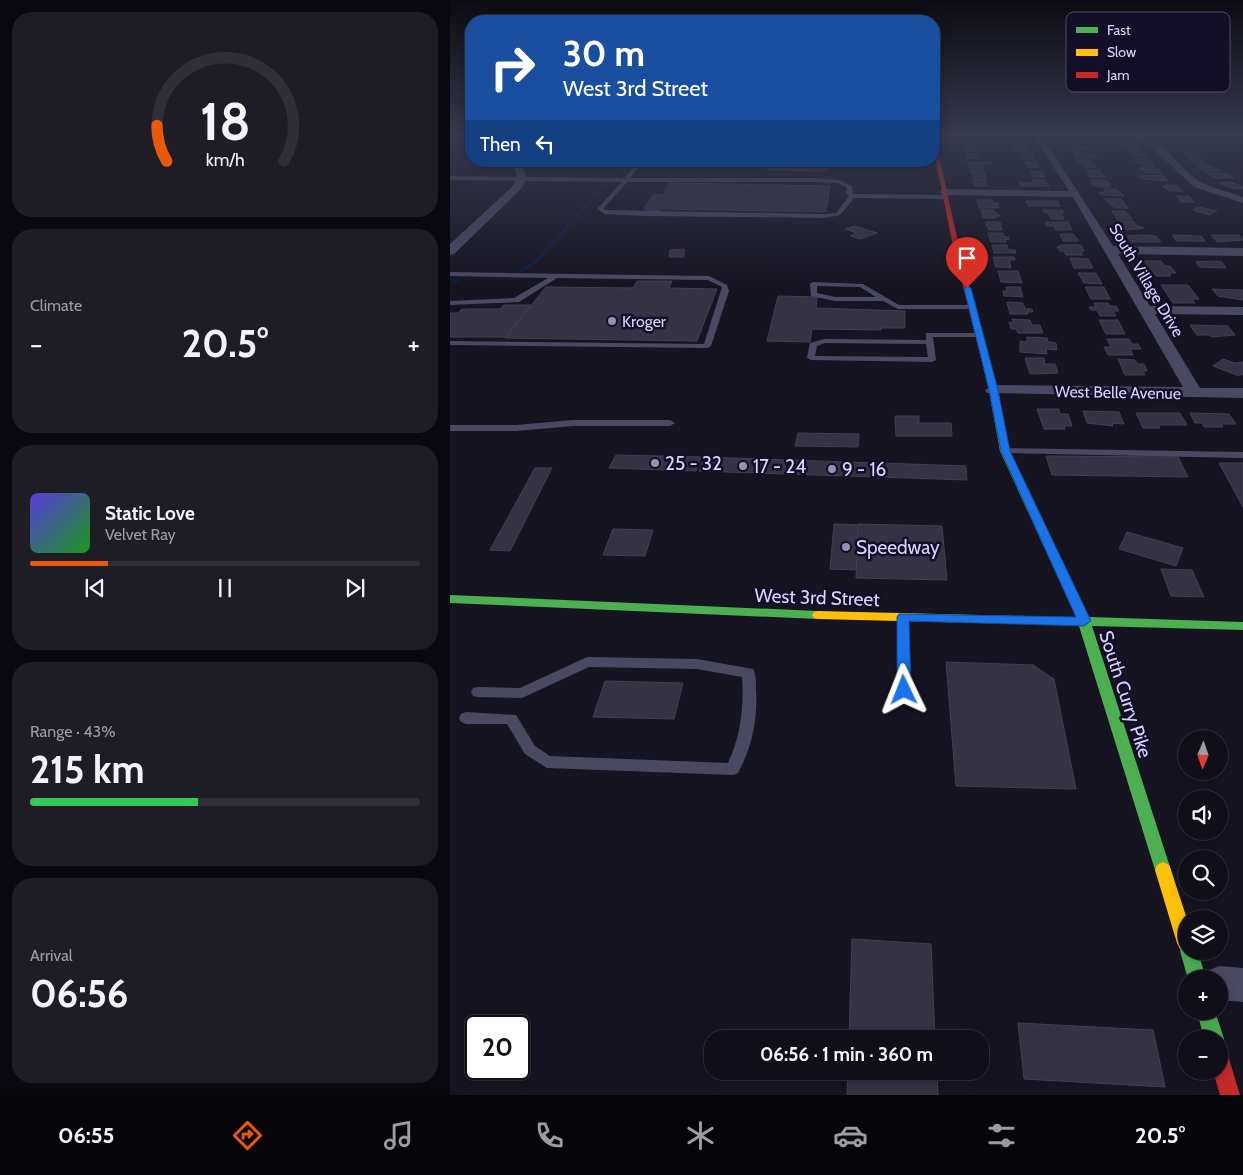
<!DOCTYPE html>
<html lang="en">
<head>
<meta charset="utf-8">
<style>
  :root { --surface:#100f19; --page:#1e1d26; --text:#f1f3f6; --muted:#9c9ca2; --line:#302f38; --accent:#ea580c }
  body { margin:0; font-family:Cabin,sans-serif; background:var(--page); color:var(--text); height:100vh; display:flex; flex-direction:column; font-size:19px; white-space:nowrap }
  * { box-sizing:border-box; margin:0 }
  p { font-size:16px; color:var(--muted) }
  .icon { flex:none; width:28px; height:28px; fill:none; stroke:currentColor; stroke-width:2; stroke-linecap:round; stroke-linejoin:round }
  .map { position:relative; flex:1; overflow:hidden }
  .sheet { display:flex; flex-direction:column; gap:12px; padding:12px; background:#09080e; width:450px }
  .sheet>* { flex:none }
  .top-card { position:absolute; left:15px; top:15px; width:475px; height:152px; border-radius:20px; box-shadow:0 2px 12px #0003,0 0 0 1px var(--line); background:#1a4fa0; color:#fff; overflow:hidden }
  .needle { width:32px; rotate:182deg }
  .tools { position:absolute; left:728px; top:730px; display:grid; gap:10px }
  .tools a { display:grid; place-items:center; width:50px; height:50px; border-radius:50%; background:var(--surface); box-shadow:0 2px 12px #0003,0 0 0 1px var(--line); font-size:25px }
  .speed { position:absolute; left:15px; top:1015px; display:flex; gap:10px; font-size:25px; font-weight:700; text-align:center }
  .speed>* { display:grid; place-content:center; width:65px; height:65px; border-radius:50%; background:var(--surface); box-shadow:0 2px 12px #0003,0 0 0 1px var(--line); line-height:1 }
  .speed .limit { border:2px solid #111; border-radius:8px; background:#fff; color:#111 }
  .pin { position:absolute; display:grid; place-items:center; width:42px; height:42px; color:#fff; margin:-51px -21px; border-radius:50% 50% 50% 0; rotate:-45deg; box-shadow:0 0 5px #0007 }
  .pin .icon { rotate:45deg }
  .me { position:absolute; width:55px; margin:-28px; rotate:358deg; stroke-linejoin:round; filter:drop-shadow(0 0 4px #0008) }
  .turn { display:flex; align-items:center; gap:18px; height:105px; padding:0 15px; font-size:22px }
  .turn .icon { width:65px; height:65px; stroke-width:2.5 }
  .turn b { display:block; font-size:35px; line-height:42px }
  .then { display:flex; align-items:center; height:48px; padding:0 15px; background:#0003; gap:10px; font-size:19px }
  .big { font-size:38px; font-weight:800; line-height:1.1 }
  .sheet .widget { flex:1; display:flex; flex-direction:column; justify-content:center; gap:8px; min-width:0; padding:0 18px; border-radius:20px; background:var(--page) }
  .sheet .dial { align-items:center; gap:0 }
  .dial svg { height:130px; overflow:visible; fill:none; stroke:var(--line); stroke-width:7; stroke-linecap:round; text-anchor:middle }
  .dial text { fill:var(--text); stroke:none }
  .song { display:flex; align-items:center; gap:15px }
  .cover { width:60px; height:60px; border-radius:8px; background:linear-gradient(135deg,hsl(250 70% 55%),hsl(120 70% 35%)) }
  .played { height:5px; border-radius:2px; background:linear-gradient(90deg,var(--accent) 20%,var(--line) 20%) }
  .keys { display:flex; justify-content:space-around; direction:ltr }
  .heat { display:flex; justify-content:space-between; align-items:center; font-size:28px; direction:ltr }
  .charge { height:8px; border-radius:4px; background:linear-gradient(90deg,#34c759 43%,var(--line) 0) }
  .trip { position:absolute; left:254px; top:1030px; width:285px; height:50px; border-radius:20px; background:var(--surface); box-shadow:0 2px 12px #0003,0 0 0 1px var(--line); font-weight:800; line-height:50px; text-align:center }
  .tabs { display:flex; height:80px; justify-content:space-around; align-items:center; background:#06060a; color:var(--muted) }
  .tabs .icon { width:35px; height:35px }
  .tabs .current { color:var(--accent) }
  .tabs b { font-size:22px; color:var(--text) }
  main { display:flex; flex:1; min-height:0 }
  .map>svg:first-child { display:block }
</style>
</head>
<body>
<main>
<section class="sheet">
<div class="widget dial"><svg viewBox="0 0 100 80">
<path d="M14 69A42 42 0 1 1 86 69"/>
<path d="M14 69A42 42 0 0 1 8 47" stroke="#ea580c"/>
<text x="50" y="56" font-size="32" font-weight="700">18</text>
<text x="50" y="72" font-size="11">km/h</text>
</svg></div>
<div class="widget"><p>Climate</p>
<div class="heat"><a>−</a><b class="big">20.5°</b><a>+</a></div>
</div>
<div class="widget">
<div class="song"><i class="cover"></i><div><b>Static Love</b><p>Velvet Ray</p></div></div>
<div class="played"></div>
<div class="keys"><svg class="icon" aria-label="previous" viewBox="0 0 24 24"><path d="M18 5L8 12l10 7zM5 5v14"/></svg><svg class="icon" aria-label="pause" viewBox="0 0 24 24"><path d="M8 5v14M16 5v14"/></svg><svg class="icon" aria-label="next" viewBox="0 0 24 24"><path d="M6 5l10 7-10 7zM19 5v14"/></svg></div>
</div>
<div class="widget"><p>Range · 43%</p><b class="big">215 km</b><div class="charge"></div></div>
<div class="widget"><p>Arrival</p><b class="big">06:56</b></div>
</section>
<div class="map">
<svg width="793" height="1095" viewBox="0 0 793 1095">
  <rect width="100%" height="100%" fill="#161421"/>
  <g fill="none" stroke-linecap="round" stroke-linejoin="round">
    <g stroke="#0b1e41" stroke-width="2.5">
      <polyline points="163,177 176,161"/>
      <polyline points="129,214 157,182"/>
    </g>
    <g stroke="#0b1e41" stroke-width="3">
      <polyline points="129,214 131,212"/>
      <polyline points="70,271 87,261 128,215"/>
      <polyline points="0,282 10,280"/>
    </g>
  </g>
  <g fill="#343243" stroke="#433f54">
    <polygon points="667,136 674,139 682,141 667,142 655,138"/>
    <polygon points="759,137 782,139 786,141 766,141"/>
    <polygon points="512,138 526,138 528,143 513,143"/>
    <polygon points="562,138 574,139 577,144 564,144"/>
    <polygon points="670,144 686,145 690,150 674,150"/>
    <polygon points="514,145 525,146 526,151 515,151"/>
    <polygon points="621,145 631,145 639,149 625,151 621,149"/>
    <polygon points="566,146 577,146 580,152 565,151 563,148 567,148"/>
    <polygon points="733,150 742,150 749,155 736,155"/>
    <polygon points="680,152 690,152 696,156 685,157"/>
    <polygon points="623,153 638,153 644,155 647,158 626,159"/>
    <polygon points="516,154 529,154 530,159 517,158"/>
    <polygon points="569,154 582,154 584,159 572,159"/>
    <polygon points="738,157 749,157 756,163 744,163"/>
    <polygon points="687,159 698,159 704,165 693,165 683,160"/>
    <polygon points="320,161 380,161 378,171 317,170"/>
    <polygon points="628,161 641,161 646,167 633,167"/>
    <polygon points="517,162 540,162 541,164 533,164 534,168 521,168"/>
    <polygon points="575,162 587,162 589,167 578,168"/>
    <polygon points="746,165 757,165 771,171 752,171"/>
    <polygon points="692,167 705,167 712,173 697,173 689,168 693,168"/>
    <polygon points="519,170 533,170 536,177 524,177"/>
    <polygon points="637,170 650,170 655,177 639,177"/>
    <polygon points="580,171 592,172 595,177 583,177"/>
    <polygon points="756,173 777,173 783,178 767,178"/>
    <polygon points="713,175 718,181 692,179 688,176"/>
    <polygon points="523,179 535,179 537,186 525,186"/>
    <polygon points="582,180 595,180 599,186 571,186 569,182 583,183"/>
    <polygon points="642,180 654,180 661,185 658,185 660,187 648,187 642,185"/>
    <polygon points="780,182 793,187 793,188 784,189 769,183"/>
    <polygon points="219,183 380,186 376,212 211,209 208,212 194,209 203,195 213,195"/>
    <polygon points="725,185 733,191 719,191 713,186"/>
    <polygon points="654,189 666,189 674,196 651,195 649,193 656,191"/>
    <polygon points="726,196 739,196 744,202 731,202"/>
    <polygon points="654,199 671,199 678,208 665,208"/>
    <polygon points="527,200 542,200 542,203 548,203 549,208 529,208"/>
    <polygon points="576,201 608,201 610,206 578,206"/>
    <polygon points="748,207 767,211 759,215 743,210"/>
    <polygon points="531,210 543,210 550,216 545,216 546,218 533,218"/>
    <polygon points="593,210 613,210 614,213 611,213 614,219 601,219 598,213 595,213"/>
    <polygon points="662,211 675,211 682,219 667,219"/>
    <polygon points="667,221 683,221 687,226 694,228 676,230"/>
    <polygon points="535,222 550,222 552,230 539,230"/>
    <polygon points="595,222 618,222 622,230 606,230 604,226 597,226"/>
    <polygon points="405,226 427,233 410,239 400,236 407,233 395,229"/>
    <polygon points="538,233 553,233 555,237 559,237 559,240 555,239 556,242 541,242"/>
    <polygon points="610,234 623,234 629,241 613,241"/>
    <polygon points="691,235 706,236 711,242 681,242 677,236"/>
    <polygon points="723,235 751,236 755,241 726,241"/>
    <polygon points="761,235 789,235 793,240 767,242"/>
    <polygon points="542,245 557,245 558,250 565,250 566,253 544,253"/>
    <polygon points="612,245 631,245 634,251 630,251 633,255 616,255 614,251 610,251 607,247"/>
    <polygon points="234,249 234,257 219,257 220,250"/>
    <polygon points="543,257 564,257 565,260 559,260 561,268 546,267"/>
    <polygon points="620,258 638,259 643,268 624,268"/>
    <polygon points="694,261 711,261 715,266 720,266 726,273 719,273 721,276 706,276"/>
    <polygon points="765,261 772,262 776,268 750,267 746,262"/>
    <polygon points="548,271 568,271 572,283 551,282"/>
    <polygon points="628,273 646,273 652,284 634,283"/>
    <polygon points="187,281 222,281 219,288 267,289 247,341 55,338 96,287 183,288"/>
    <polygon points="711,285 738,285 749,299 742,299 745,303 723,303"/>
    <polygon points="556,287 570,287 573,297 554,296 553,291 557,291"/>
    <polygon points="635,287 654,287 660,299 641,299"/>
    <polygon points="762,289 793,290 793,300 768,296"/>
    <polygon points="328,296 367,297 366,308 455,311 455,328 431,328 431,330 362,329 360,342 317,341"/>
    <polygon points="557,302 573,303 575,309 582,309 583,312 577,312 578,314 560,314"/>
    <polygon points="644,303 658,303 660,306 666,306 669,311 663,311 666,316 650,316 647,310 641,310 639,307 646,307"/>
    <polygon points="54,305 81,305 56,337 0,337 0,313 8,313 12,309 50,309"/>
    <polygon points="562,319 580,320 582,325 590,325 593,333 568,333 566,329 561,329 559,322 564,323"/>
    <polygon points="649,320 668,320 675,334 656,334"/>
    <polygon points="740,325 778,326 785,335 761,337 760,335 747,335"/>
    <polygon points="577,337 597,338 598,342 606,343 607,350 596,349 597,354 570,352 570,341 577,342"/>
    <polygon points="657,339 679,339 682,344 688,344 691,349 680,349 683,355 658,355 654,347 661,347"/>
    <polygon points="575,358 594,358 595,364 605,364 608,373 580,374"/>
    <polygon points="668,359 685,360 687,364 694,364 697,371 693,371 695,375 675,375"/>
    <polygon points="773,359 785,363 793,362 793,374 789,376 763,366"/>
    <polygon points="587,409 609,409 610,414 618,414 622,426 614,426 615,429 594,429"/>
    <polygon points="633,411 669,412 674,424 662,423 663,426 637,423"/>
    <polygon points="686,413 730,413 737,425 708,425 710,428 693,428"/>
    <polygon points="740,413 779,414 786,424 771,424 773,427 754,427 752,423 745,423"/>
    <polygon points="445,416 469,416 469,423 501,423 502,436 446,436"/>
    <polygon points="348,433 409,434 408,447 345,446"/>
    <polygon points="166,455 251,457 246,471 159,468"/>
    <polygon points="596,456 728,457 738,477 602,475"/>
    <polygon points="254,457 337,460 334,474 249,471"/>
    <polygon points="340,460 427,463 426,477 337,474"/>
    <polygon points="430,463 516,466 517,480 429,477"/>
    <polygon points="769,463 793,463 793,507"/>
    <polygon points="85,468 102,468 60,551 40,550"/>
    <polygon points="384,524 411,525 409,570 380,569"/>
    <polygon points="408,524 492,526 497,580 406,578"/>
    <polygon points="163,529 203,530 195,556 153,555"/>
    <polygon points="677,532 733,548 726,566 669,549"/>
    <polygon points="711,569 742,570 754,597 721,596"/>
    <polygon points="496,662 583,665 604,679 626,789 506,786"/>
    <polygon points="155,681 233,683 224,719 143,717"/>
    <polygon points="402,939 481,944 485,1039 399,1039"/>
    <polygon points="568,1023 703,1030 715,1087 574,1079"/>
    <polygon points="398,1071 487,1071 488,1095 397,1095"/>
  </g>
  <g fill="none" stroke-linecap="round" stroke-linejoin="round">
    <g fill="#4a4962" fill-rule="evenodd">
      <polygon points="17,135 0,138 0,136"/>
      <polygon points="74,161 86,161 67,165 65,164"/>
      <path d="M188 161H193L180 178H366L389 180 402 186 403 194 495 195 498 197 495 199 404 198 390 215 375 218 192 216 155 214 147 209 172 182 0 180V176L175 178ZM177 182H366L388 183 397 188 396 193 399 196 386 213 375 214 156 210 153 209Z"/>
      <polygon points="0,272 259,276 277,285 279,291 261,346 257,348 0,345 0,341 254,344 272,287 258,280 107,278 69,302 0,305 0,301 64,298 98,278 0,276"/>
      <path d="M363 282 413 284 449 305H522L526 307 522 309H448L433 301H385L361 296 360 284ZM367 286 410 287 426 297H385L367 293Z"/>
      <path d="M476 333H530L534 335 530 337H483L486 360 482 362 361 360 357 358 360 343 374 339 476 340ZM375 343 476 344 478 357 365 356 367 346Z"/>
      <polygon points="123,420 220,420 225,423 220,426 123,426 66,431 0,431 0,425 66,425"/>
      <polygon points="555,448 793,452 793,458 552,453 550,451 552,449"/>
      <polygon points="453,613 457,614 459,617 461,690 459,694 454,695 449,694 447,690 447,617 449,614"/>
      <path d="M137 657 247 659 303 669C306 675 306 682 306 689 308 719 302 747 288 773L283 775 97 768 75 754 57 724H16L11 722 9 718 11 714 16 712 66 715 85 746 100 756 278 763C291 735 294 707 292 677L247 669 139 667 72 698 28 697 23 696 21 692 23 688 28 687 70 688Z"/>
    </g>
    <g fill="#4a4962" fill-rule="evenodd">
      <polygon points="583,135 591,135 663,246 793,248 793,256 668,254 700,306 793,307 793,315 705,314 750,388 793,388 793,398 537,393 535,390 543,385 733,387 623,197 494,195 489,192 494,189 619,191"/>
      <path d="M681 135C713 132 727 170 752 183 765 189 780 192 793 197V203L744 187 699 145Z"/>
      <path d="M60 161H69C77 173 78 177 71 189L4 254 0 255V244L62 187C69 176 67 172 60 161Z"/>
      <polygon points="769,966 793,968 793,1002 769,1000 769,979 753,979 757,971"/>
    </g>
    <g fill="#4caf50" fill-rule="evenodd">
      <polygon points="542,383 546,386 560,451 639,617 793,622 793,630 642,626 721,870 719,875 713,878 707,875 705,870 629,626 609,624 607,621 609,618 626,617 550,451 538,386"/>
      <polygon points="0,595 368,611 372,612 374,615 372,618 368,619 0,603"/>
      <polygon points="736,943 736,951 748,951 756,979 738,979 730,951 733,945"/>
      <polygon points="747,1011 765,1011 774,1039 771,1046 769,1047 769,1039 754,1039"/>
    </g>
    <g fill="#ffc107" fill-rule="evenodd">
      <polygon points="368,611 613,617 617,618 619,621 617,624 613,625 368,619 364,618 362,615 364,612"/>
      <polygon points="713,862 719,865 721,870 737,919 736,952 730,949 727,943 705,870 707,865"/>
    </g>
    <g fill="#c62828" fill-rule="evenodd">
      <polygon points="484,141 486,142 510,251 546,386 542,389 538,386 504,251 484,152"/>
      <polygon points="769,1046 776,1049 790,1095 770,1095 763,1071 769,1071"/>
    </g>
  </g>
  <linearGradient id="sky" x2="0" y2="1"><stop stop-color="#0c0b12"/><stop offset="0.47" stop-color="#363a4e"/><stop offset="1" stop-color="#363a4e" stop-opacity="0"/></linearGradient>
  <rect width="793" height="288" fill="url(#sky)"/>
  <polygon fill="#1a73e8" stroke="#114b97" points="517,286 521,288 548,390 560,451 641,621 634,626 459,621 461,690 454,695 447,690 447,617 449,614 626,617 551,451 539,390 514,288"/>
  <g fill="#9591b1" stroke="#130f26" stroke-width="2">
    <circle cx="162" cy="321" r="5"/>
    <circle cx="205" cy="463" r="5"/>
    <circle cx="293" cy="466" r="5"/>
    <circle cx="382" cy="469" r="5"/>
    <circle cx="396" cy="547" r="5"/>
  </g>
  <g text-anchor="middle" stroke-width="5" stroke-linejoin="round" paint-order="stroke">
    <g font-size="16" fill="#d9d4ff" stroke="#130f26">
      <text transform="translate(697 280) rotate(59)" y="6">South Village Drive</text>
      <text transform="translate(668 392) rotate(1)" y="6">West Belle Avenue</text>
    </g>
    <g font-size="16" fill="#d9d4ff" stroke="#130f26" text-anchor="start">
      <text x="172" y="327">Kroger</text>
    </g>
    <g font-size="19" fill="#d9d4ff" stroke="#130f26" text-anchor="start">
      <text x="215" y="470">25 - 32</text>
      <text x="303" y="473">17 - 24</text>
      <text x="392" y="476">9 - 16</text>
      <text x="406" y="554">Speedway</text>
    </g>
    <g font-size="19" fill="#d9d4ff" stroke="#130f26">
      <text transform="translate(367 597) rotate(2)" y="7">West 3rd Street</text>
      <text transform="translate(676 694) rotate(72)" y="7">South Curry Pike</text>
    </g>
  </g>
  <rect x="616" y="12" width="164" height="80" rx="8" fill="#130f26" stroke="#4e4a67" stroke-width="1"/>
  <rect x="626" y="27" width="22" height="6" fill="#4caf50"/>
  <rect x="626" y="49" width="22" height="7" fill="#ffc107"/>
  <rect x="626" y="72" width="22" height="6" fill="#c62828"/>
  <g font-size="14" fill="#d9d4ff">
    <text x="657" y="35">Fast</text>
    <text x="657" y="57">Slow</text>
    <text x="657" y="80">Jam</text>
  </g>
</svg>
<div class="tools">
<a><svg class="needle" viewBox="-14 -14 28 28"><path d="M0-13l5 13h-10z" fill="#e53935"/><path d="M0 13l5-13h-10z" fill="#9c9ca2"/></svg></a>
<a><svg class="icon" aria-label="sound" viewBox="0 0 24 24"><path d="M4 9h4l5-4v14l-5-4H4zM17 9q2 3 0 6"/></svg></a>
<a><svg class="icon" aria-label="search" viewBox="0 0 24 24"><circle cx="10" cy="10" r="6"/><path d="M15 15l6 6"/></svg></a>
<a><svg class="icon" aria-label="layers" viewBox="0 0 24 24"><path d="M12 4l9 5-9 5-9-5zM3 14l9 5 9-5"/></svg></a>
<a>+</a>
<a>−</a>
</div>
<div class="speed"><div class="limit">20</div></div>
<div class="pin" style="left:517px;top:288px;background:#d93025"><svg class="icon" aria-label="arrive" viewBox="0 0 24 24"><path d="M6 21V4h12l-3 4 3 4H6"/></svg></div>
<svg class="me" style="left:454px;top:690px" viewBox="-20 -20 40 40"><path d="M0-17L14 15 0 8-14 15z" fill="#1a73e8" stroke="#fff" stroke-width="4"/></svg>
<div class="trip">06:56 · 1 min · 360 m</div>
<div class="top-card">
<div class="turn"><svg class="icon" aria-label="right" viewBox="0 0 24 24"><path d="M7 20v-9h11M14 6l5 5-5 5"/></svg><div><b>30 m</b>West 3rd Street</div></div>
<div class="then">Then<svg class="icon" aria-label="left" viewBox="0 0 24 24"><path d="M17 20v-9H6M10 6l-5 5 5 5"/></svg></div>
</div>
</div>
</main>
<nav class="tabs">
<b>06:55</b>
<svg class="icon current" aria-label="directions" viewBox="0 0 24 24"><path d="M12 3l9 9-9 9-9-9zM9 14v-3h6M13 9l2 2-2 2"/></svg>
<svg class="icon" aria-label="music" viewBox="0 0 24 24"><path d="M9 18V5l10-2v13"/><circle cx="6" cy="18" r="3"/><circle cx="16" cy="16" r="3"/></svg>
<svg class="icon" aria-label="phone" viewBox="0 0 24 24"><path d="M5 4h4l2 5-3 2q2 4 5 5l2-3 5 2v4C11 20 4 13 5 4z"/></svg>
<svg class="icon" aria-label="climate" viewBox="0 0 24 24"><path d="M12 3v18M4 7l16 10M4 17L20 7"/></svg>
<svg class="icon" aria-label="car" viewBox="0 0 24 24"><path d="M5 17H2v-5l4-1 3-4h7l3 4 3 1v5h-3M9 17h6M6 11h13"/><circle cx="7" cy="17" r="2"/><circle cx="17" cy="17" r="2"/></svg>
<svg class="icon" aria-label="filters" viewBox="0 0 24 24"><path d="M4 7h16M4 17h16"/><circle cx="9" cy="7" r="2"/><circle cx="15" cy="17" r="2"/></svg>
<b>20.5°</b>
</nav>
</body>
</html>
